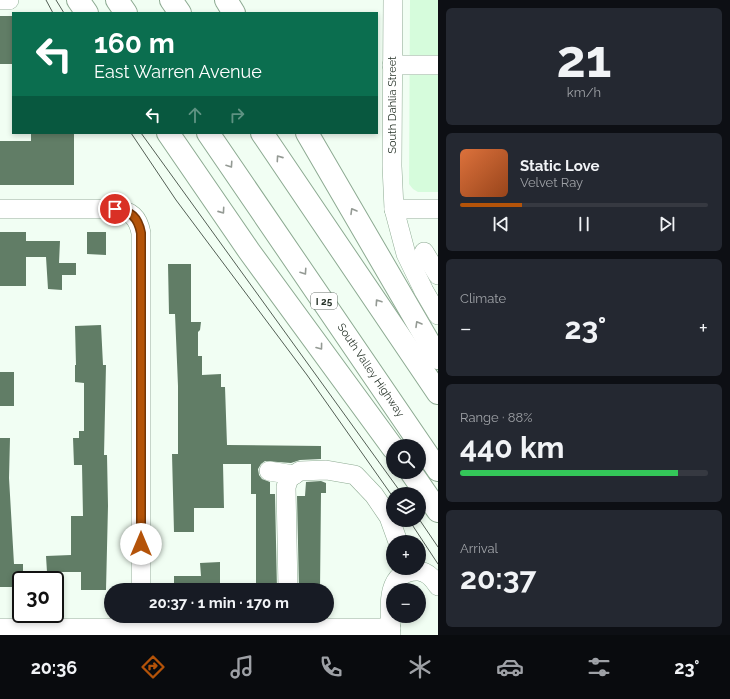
<!DOCTYPE html>
<html lang="en">
<head>
<meta charset="utf-8">
<style>
  :root { --surface:#171b24; --page:#242831; --text:#f1f3f6; --muted:#9ea1a6; --line:#363941; --accent:#b45309 }
  body { margin:0; font-family:Raleway,sans-serif; background:var(--page); color:var(--text); height:100vh; display:flex; flex-direction:column; font-size:15px; white-space:nowrap }
  * { box-sizing:border-box; margin:0 }
  p { font-size:13px; color:var(--muted) }
  .icon { flex:none; width:22px; height:22px; fill:none; stroke:currentColor; stroke-width:2; stroke-linecap:round; stroke-linejoin:round }
  .map { position:relative; flex:1; overflow:hidden }
  .side { display:flex; flex-direction:column; gap:8px; padding:8px; background:#0d0f14; width:292px }
  .side>* { flex:none }
  .hud { position:absolute; left:12px; top:12px; width:366px; height:122px; border-radius:0px; box-shadow:0 2px 6px #0003; background:#0b6e4f; color:#fff; overflow:hidden }
  .buttons { position:absolute; left:386px; top:439px; display:grid; gap:8px }
  .buttons a { display:grid; place-items:center; width:40px; height:40px; border-radius:50%; background:var(--surface); box-shadow:0 2px 6px #0003; font-size:20px }
  .speed { position:absolute; left:12px; top:571px; display:flex; gap:8px; font-size:20px; font-weight:700; text-align:center }
  .speed>* { display:grid; place-content:center; width:52px; height:52px; border-radius:50%; background:var(--surface); box-shadow:0 2px 6px #0003; line-height:1 }
  .speed .limit { border:2px solid #111; border-radius:6px; background:#fff; color:#111 }
  .pin { position:absolute; display:grid; place-items:center; width:34px; height:34px; color:#fff; margin:-17px; border:2px solid #fff; border-radius:50%; box-shadow:0 1px 4px #0007 }
  .me { position:absolute; width:44px; margin:-22px; rotate:0deg; stroke-linejoin:round; filter:drop-shadow(0 0 3px #0008) }
  .turn { display:flex; align-items:center; gap:14px; height:84px; padding:0 16px; font-size:18px }
  .turn .icon { width:52px; height:52px; stroke-width:2.5 }
  .turn b { display:block; font-size:28px; line-height:34px }
  .lanes { display:flex; align-items:center; height:38px; padding:0 16px; background:#0003; justify-content:center; gap:20px; direction:ltr }
  .lanes .off { opacity:.35 }
  .big { font-size:30px; font-weight:700; line-height:1.1 }
  .side .widget { flex:1; display:flex; flex-direction:column; justify-content:center; gap:6px; min-width:0; padding:0 14px; border-radius:6px; background:var(--page) }
  .side .dial { align-items:center; gap:0 }
  .dial b { font-size:52px; line-height:1 }
  .song { display:flex; align-items:center; gap:12px }
  .cover { width:48px; height:48px; border-radius:6px; background:linear-gradient(135deg,hsl(20 70% 55%),hsl(20 70% 35%)) }
  .played { height:4px; border-radius:2px; background:linear-gradient(90deg,var(--accent) 25%,var(--line) 25%) }
  .keys { display:flex; justify-content:space-around; direction:ltr }
  .heat { display:flex; justify-content:space-between; align-items:center; font-size:22px; direction:ltr }
  .charge { height:6px; border-radius:3px; background:linear-gradient(90deg,#34c759 88%,var(--line) 0) }
  .trip { position:absolute; left:104px; top:583px; width:230px; height:40px; border-radius:20px; background:var(--surface); box-shadow:0 2px 6px #0003; font-weight:700; line-height:40px; text-align:center }
  .dock { display:flex; height:64px; justify-content:space-around; align-items:center; background:#090b0e; color:var(--muted) }
  .dock .icon { width:28px; height:28px }
  .dock .on { color:var(--accent) }
  .dock b { font-size:18px; color:var(--text) }
  main { display:flex; flex:1; min-height:0 }
  .map>svg:first-child { display:block }
</style>
</head>
<body>
<main>
<div class="map">
<svg width="438" height="635" viewBox="0 0 438 635">
  <rect width="100%" height="100%" fill="#f1fef3"/>
  <polygon fill="#d6fcdc" points="410,0 438,0 438,192 418,192 413,189 409,184"/>
  <g fill="#617d66">
    <rect x="0" y="16" width="13" height="48"/>
    <polygon points="31,133 74,133 74,185 0,185 0,141 31,141"/>
    <polygon points="0,232 26,232 26,241 60,241 59,263 76,263 76,275 62,275 62,290 48,289 46,257 26,257 26,286 0,286"/>
    <polygon points="87,232 106,232 106,255 87,254"/>
    <polygon points="168,264 191,264 191,322 201,322 200,330 198,332 198,356 202,356 202,375 221,374 221,387 225,387 227,445 321,446 321,459 300,460 291,463 265,461 261,464 258,469 259,475 262,479 270,482 270,494 275,494 277,590 256,590 256,494 251,494 251,464 223,464 224,508 194,508 194,532 174,532 172,454 178,454 178,386 175,314 169,314"/>
    <polygon points="101,325 103,365 106,365 104,455 107,455 108,506 106,590 81,590 81,572 47,572 46,556 71,555 71,516 83,516 82,465 74,465 73,438 79,438 79,431 84,431 84,383 75,382 75,365 76,365 75,326"/>
    <rect x="0" y="372" width="14" height="34"/>
    <polygon points="0,438 10,438 9,478 14,564 23,564 23,580 21,580 21,587 0,587"/>
    <polygon points="321,481 326,483 326,493 321,493 320,590 299,590 297,496 305,496 306,482"/>
    <polygon points="220,562 220,586 193,586 193,590 174,590 174,576 201,576 200,563"/>
  </g>
  <g fill="none" stroke-linecap="round" stroke-linejoin="round">
    <g stroke="#8daa92" stroke-width="20">
      <g id="minor">
        <polyline points="0,0 9,0"/>
        <polyline points="393,0 392,166 394,209 406,254 424,291 438,315"/>
        <polyline points="392,65 438,65"/>
        <path d="M0 209H115C131 211 138 217 141 233V590"/>
        <polyline points="394,209 438,209"/>
        <polyline points="424,252 438,275"/>
        <polyline points="269,471 294,475"/>
        <polyline points="288,590 286,487 289,478 300,471 326,470 355,475 374,495 389,517 398,542"/>
        <polyline points="0,628 391,628"/>
        <path d="M391 635C390 611 384 572 416 571 426 570 433 578 438 586"/>
      </g>
    </g>
    <g stroke="#8daa92" stroke-width="24">
      <g id="highway">
        <polyline points="78,0 87,13"/>
        <polyline points="117,0 126,13"/>
        <polyline points="171,0 180,13"/>
        <polyline points="226,0 234,13"/>
        <polyline points="168,133 249,251 393,448"/>
        <polyline points="208,133 438,470"/>
        <polyline points="262,133 438,393"/>
        <polyline points="307,133 438,358"/>
        <polyline points="411,472 438,511"/>
      </g>
    </g>
    <use href="#minor" stroke="#fff" stroke-width="19"/>
    <use href="#highway" stroke="#fff" stroke-width="22"/>
    <g stroke="#535f55" stroke-width="1">
      <polyline points="46,0 53,13"/>
      <polyline points="56,0 64,13"/>
      <polyline points="131,133 176,200 307,375 393,497"/>
      <polyline points="141,133 402,494"/>
      <polyline points="419,519 438,547"/>
      <polyline points="409,520 438,564"/>
    </g>
  </g>
  <defs><path id="oneway-chevron" d="M-2-3.5L2.5 0L-2 3.5" fill="none" stroke-width="1.6" stroke-linecap="round" stroke-linejoin="round"/></defs>
  <g stroke="#949a94">
    <use href="#oneway-chevron" transform="translate(279 158) rotate(-125)"/>
    <use href="#oneway-chevron" transform="translate(230 165) rotate(56)"/>
    <use href="#oneway-chevron" transform="translate(222 211) rotate(55)"/>
    <use href="#oneway-chevron" transform="translate(353 211) rotate(-120)"/>
    <use href="#oneway-chevron" transform="translate(304 272) rotate(56)"/>
    <use href="#oneway-chevron" transform="translate(378 302) rotate(-124)"/>
    <use href="#oneway-chevron" transform="translate(418 324) rotate(-120)"/>
    <use href="#oneway-chevron" transform="translate(320 347) rotate(53)"/>
  </g>
  <g fill="none" stroke-linecap="round" stroke-linejoin="round">
    <g stroke="#753606" stroke-width="10">
      <path id="route" d="M115 209C131 211 138 217 141 233V544"/>
    </g>
    <use href="#route" stroke="#b45309" stroke-width="7"/>
  </g>
  <g text-anchor="middle" stroke-width="4" stroke-linejoin="round" paint-order="stroke">
    <rect fill="#fff" stroke="#68716a" stroke-width="1" x="311" y="293" width="26" height="16" rx="3"/>
    <g font-size="10" font-weight="bold" fill="#28342a">
      <text x="324" y="305">I 25</text>
    </g>
    <g font-size="11" fill="#28342a" stroke="#fff">
      <text transform="translate(392 105) rotate(-90)" y="4">South Dahlia Street</text>
      <text transform="translate(371 370) rotate(56)" y="4">South Valley Highway</text>
    </g>
  </g>
</svg>
<div class="buttons">
<a><svg class="icon" aria-label="search" viewBox="0 0 24 24"><circle cx="10" cy="10" r="6"/><path d="M15 15l6 6"/></svg></a>
<a><svg class="icon" aria-label="layers" viewBox="0 0 24 24"><path d="M12 4l9 5-9 5-9-5zM3 14l9 5 9-5"/></svg></a>
<a>+</a>
<a>−</a>
</div>
<div class="speed"><div class="limit">30</div></div>
<div class="pin" style="left:115px;top:209px;background:#d93025"><svg class="icon" aria-label="arrive" viewBox="0 0 24 24"><path d="M6 21V4h12l-3 4 3 4H6"/></svg></div>
<svg class="me" style="left:141px;top:544px" viewBox="-20 -20 40 40"><circle r="19" fill="#fff"/><path d="M0-13L10 11 0 6-10 11z" fill="#b45309"/></svg>
<div class="trip">20:37 · 1 min · 170 m</div>
<div class="hud">
<div class="turn"><svg class="icon" aria-label="left" viewBox="0 0 24 24"><path d="M17 20v-9H6M10 6l-5 5 5 5"/></svg><div><b>160 m</b>East Warren Avenue</div></div>
<div class="lanes"><svg class="icon" aria-label="left" viewBox="0 0 24 24"><path d="M17 20v-9H6M10 6l-5 5 5 5"/></svg><svg class="icon off" aria-label="ahead" viewBox="0 0 24 24"><path d="M12 20V5M6 11l6-6 6 6"/></svg><svg class="icon off" aria-label="right" viewBox="0 0 24 24"><path d="M7 20v-9h11M14 6l5 5-5 5"/></svg></div>
</div>
</div>
<section class="side">
<div class="widget dial"><b>21</b><p>km/h</p></div>
<div class="widget">
<div class="song"><i class="cover"></i><div><b>Static Love</b><p>Velvet Ray</p></div></div>
<div class="played"></div>
<div class="keys"><svg class="icon" aria-label="previous" viewBox="0 0 24 24"><path d="M18 5L8 12l10 7zM5 5v14"/></svg><svg class="icon" aria-label="pause" viewBox="0 0 24 24"><path d="M8 5v14M16 5v14"/></svg><svg class="icon" aria-label="next" viewBox="0 0 24 24"><path d="M6 5l10 7-10 7zM19 5v14"/></svg></div>
</div>
<div class="widget"><p>Climate</p>
<div class="heat"><a>−</a><b class="big">23°</b><a>+</a></div>
</div>
<div class="widget"><p>Range · 88%</p><b class="big">440 km</b><div class="charge"></div></div>
<div class="widget"><p>Arrival</p><b class="big">20:37</b></div>
</section>
</main>
<nav class="dock">
<b>20:36</b>
<svg class="icon on" aria-label="directions" viewBox="0 0 24 24"><path d="M12 3l9 9-9 9-9-9zM9 14v-3h6M13 9l2 2-2 2"/></svg>
<svg class="icon" aria-label="music" viewBox="0 0 24 24"><path d="M9 18V5l10-2v13"/><circle cx="6" cy="18" r="3"/><circle cx="16" cy="16" r="3"/></svg>
<svg class="icon" aria-label="phone" viewBox="0 0 24 24"><path d="M5 4h4l2 5-3 2q2 4 5 5l2-3 5 2v4C11 20 4 13 5 4z"/></svg>
<svg class="icon" aria-label="climate" viewBox="0 0 24 24"><path d="M12 3v18M4 7l16 10M4 17L20 7"/></svg>
<svg class="icon" aria-label="car" viewBox="0 0 24 24"><path d="M5 17H2v-5l4-1 3-4h7l3 4 3 1v5h-3M9 17h6M6 11h13"/><circle cx="7" cy="17" r="2"/><circle cx="17" cy="17" r="2"/></svg>
<svg class="icon" aria-label="filters" viewBox="0 0 24 24"><path d="M4 7h16M4 17h16"/><circle cx="9" cy="7" r="2"/><circle cx="15" cy="17" r="2"/></svg>
<b>23°</b>
</nav>
</body>
</html>
